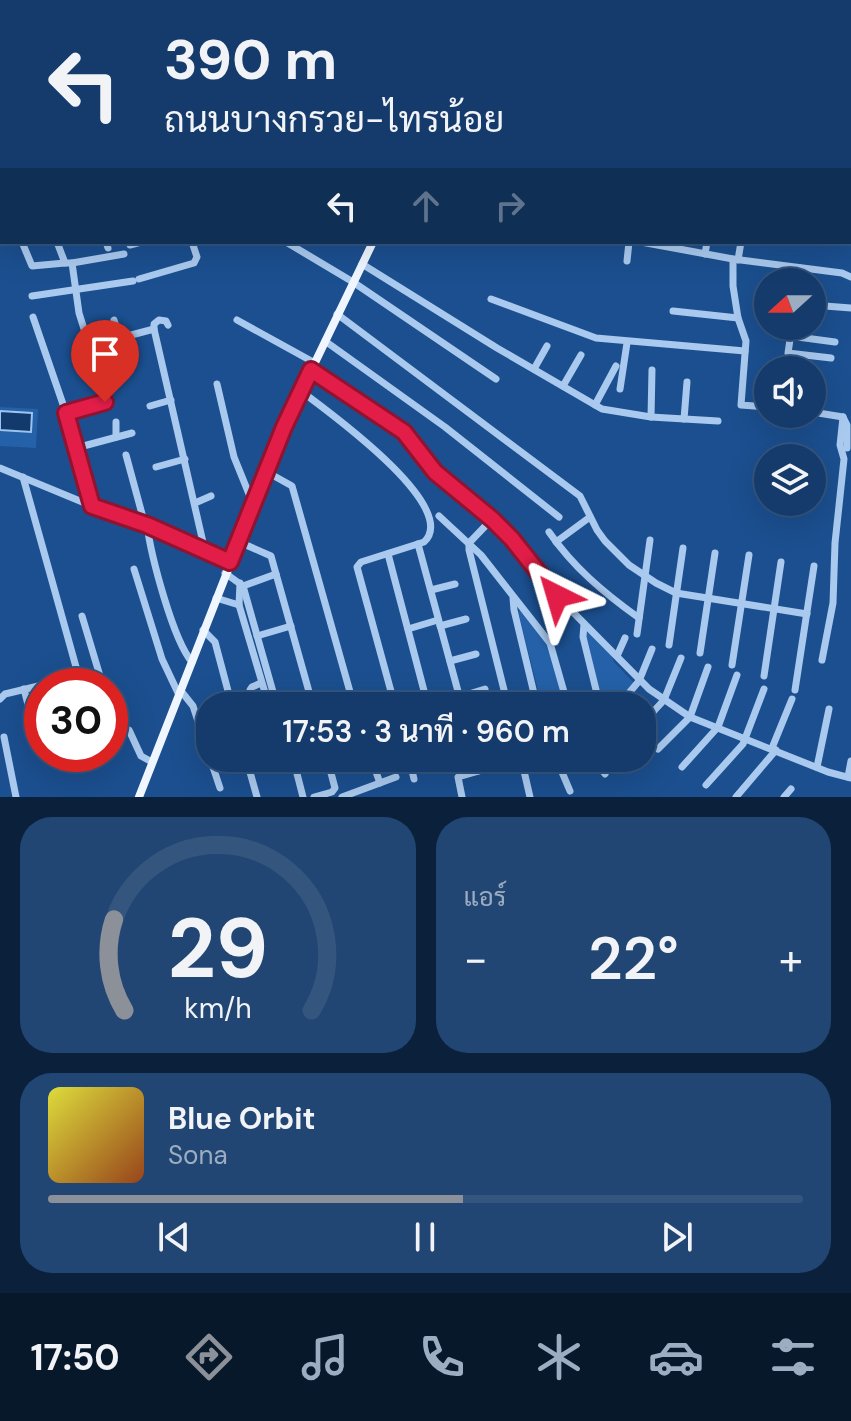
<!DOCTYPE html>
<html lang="th">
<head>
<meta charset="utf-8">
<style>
  :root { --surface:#143b6b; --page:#214673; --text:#f1f3f6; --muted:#9dadc1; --line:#33557e; --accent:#8c9099 }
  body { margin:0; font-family:"DM Sans",Sarabun,sans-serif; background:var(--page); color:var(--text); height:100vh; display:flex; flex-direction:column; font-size:30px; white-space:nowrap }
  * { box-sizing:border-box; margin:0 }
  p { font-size:26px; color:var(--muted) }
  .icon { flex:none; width:44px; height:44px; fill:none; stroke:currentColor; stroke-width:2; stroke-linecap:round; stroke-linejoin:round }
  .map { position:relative; height:797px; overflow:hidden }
  .drawer { display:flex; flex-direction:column; gap:20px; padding:20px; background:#0b203b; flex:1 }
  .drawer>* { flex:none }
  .top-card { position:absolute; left:0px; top:0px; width:852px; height:244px; box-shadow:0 8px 32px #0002,0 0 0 2px var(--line); background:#143b6b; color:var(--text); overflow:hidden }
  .needle { width:52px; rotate:249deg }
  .buttons { position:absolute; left:754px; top:268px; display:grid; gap:16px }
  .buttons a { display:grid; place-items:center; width:72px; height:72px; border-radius:50%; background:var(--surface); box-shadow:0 8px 32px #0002,0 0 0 2px var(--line); font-size:40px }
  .speed { position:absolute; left:24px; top:668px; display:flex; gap:16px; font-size:40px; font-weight:700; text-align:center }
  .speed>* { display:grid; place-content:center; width:104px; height:104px; border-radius:50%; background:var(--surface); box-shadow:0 8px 32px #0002,0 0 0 2px var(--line); line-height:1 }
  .speed .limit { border:12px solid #d22; background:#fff; color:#111 }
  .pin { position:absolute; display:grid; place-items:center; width:68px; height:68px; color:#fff; margin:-82px -34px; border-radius:50% 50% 50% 0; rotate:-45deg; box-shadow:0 0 8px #0007 }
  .pin .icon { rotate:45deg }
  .me { position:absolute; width:88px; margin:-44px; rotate:320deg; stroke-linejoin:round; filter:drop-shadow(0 0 6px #0008) }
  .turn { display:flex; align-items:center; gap:28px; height:168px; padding:0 32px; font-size:36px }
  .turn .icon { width:104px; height:104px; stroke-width:2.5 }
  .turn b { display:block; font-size:56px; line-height:68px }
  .lanes { display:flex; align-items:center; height:76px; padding:0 32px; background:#0003; justify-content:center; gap:40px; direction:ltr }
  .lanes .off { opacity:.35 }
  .big { font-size:60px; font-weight:600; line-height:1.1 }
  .drawer .card { flex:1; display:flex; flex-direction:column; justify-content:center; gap:12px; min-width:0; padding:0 28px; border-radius:32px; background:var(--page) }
  .drawer .dial { align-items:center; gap:0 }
  .dial svg { height:208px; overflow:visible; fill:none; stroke:var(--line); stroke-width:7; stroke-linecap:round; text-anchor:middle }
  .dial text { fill:var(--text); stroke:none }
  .song { display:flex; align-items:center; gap:24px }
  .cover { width:96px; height:96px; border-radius:12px; background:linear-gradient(135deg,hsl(60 70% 55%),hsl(20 70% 35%)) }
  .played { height:8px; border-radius:4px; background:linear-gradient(90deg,var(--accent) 55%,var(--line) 55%) }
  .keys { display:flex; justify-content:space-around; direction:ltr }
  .heat { display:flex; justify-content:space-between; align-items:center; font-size:44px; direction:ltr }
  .drawer .tiles { flex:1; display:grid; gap:20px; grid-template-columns:1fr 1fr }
  .card:last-child { grid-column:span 2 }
  .trip { position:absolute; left:196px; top:692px; width:460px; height:80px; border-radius:32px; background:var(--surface); box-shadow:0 8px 32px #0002,0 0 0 2px var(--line); font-weight:600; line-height:80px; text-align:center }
  .tabs { display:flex; height:128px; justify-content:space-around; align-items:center; background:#08182b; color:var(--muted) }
  .tabs .icon { width:56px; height:56px }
  .tabs .selected { color:var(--accent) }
  .tabs b { font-size:36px; color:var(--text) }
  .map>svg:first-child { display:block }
</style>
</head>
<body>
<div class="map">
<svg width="851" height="797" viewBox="0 0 851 797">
  <rect width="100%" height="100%" fill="#1b4f8f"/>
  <g fill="#2461a8">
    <polygon points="0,407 38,409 36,448 0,446"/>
    <polygon points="518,611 523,611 549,647 565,706 542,706"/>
    <polygon points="588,631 609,649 614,662 634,683 612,706 603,706 586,635"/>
  </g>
  <polygon fill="#123a6d" stroke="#9cc4f0" stroke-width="2" points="0,411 32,413 31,432 0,430"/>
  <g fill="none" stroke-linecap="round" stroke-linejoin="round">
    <g stroke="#a9c9ee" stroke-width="7">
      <polyline points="6,0 6,2"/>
      <polyline points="43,0 43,2"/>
      <polyline points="77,0 77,2"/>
      <polyline points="116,0 116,2"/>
      <polyline points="394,0 394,1"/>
      <polyline points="504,0 506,2"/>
      <polyline points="704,0 705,2"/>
      <polyline points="645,2 663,0"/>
      <polyline points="850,8 851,8"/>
      <polyline points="0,17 2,16"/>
      <polyline points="850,128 851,128"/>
      <polyline points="22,242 32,266 65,263"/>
      <polyline points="57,242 65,263 72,263 79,313 106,399 102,404 66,413"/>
      <polyline points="106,242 108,248"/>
      <polyline points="286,242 353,282 496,379"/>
      <polyline points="641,242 733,259 842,273 851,277"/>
      <polyline points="130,245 141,242"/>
      <polyline points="705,254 707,242"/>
      <polyline points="733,259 733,286 738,318 746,341 741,405 768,407"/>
      <polyline points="738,260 741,242"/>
      <polyline points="627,261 629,242"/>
      <polyline points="72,263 124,254"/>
      <polyline points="362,264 497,348 602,409 651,417 718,421"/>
      <polyline points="139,279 194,263 197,257 192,242"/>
      <polyline points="798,282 800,268"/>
      <polyline points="32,296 133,281"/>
      <polyline points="491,299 596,338 745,351"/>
      <polyline points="812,305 851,308"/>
      <polyline points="673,311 738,318"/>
      <polyline points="337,314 580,496 597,530 605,541 629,565 656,583 676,593 807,614"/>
      <polyline points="33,317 66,413 92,506"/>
      <polyline points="114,320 120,338 154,329 205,551"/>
      <polyline points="237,320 315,363"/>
      <polyline points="792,326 788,353 831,358"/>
      <polyline points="154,329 154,324 159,320 166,321 168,325"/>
      <polyline points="790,336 835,342"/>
      <polyline points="325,341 445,427 559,517"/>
      <polyline points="534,369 547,346"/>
      <polyline points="311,370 404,432 430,467 502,529 557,596 649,689 690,717 828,772 851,778"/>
      <polyline points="217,384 234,457 253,504"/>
      <polyline points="563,386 581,355"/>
      <polyline points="620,389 627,343"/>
      <path d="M301 391C326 410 462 507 424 542L361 562 357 567 395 706"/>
      <polyline points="595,405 616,366"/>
      <polyline points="150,406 171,400"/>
      <polyline points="812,412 843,417 840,445 844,459 835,543 833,603 822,660"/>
      <polyline points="651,417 652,370"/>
      <polyline points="843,417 847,425 847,448"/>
      <polyline points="684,419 687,382"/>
      <polyline points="116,437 116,422"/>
      <polyline points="76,448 132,433"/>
      <polyline points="126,455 145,525"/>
      <polyline points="156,467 185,459"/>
      <polyline points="0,468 92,506 147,525 230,562"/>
      <polyline points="267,472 292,486 354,706"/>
      <polyline points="195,503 211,496"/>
      <polyline points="439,516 481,555 550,643 568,706"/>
      <polyline points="492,519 469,543 469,550 508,706"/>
      <path d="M147 525C151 556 173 640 192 662"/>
      <path d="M549 532C573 567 604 593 639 618"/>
      <polyline points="237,541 271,556 313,706"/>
      <polyline points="556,542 590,517"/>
      <polyline points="418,544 462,706"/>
      <polyline points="388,554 428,706"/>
      <polyline points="134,569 162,659 179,695"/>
      <polyline points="225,573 243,586 277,706"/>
      <polyline points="240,583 239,605 269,706"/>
      <polyline points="243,586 276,574"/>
      <polyline points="431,590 455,584"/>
      <polyline points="216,598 239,605"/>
      <polyline points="513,598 514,610 537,706"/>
      <polyline points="82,616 103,686"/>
      <polyline points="584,624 583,637 600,706"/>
      <polyline points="440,626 466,619"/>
      <polyline points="408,629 438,620"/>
      <polyline points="203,630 215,642 232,706"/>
      <polyline points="637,634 650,540"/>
      <polyline points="257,636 291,626"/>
      <polyline points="669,645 683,548"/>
      <polyline points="700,653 715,553"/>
      <polyline points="617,656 625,638"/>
      <polyline points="450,661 476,654"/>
      <polyline points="732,665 749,555"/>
      <polyline points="764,676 781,562"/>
      <polyline points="24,689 38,743"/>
      <polyline points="795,690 814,566"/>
      <polyline points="181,691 193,706 210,758"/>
      <polyline points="459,697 485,689"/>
      <polyline points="0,699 5,694 76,677 78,674 23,477"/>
      <polyline points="255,706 250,690 252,687 261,683"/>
      <polyline points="415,706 459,693"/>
      <polyline points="618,706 639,681 652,649"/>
      <polyline points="110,712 116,728 129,730 141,756 152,762"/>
      <polyline points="642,724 664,700 681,658"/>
      <polyline points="4,737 16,797"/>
      <polyline points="772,748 792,699"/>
      <polyline points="658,749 690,717 708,667"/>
      <polyline points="210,758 220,788"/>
      <polyline points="246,758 257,797"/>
      <polyline points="293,758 303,797"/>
      <polyline points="371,758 380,783"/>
      <polyline points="409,758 414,779"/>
      <polyline points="443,758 446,768"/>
      <polyline points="475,758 478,771"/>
      <polyline points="521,758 530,797"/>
      <polyline points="556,758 570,791"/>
      <polyline points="593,758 605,774"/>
      <polyline points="682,767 718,727 737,675"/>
      <polyline points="817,767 829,709"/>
      <polyline points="848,777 851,761"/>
      <polyline points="706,785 743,744 764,689"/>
      <polyline points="314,797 332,792 335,788 327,758"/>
      <polyline points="342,797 396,777"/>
      <polyline points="462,797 458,777 500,765"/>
      <polyline points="736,797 776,750"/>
      <polyline points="784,797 791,789"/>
    </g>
    <g stroke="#f0f6ff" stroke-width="8">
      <polyline points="484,2 485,0"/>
      <polyline points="490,2 491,0"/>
      <polyline points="139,797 284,427 373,242"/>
    </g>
  </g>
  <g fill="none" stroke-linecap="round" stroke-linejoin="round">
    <g stroke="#92132f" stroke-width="20">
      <polyline id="route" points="105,402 66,413 92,506 147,525 230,562 284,427 311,370 404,432 435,472 492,519 512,539 557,596"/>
    </g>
    <use href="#route" stroke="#e11d48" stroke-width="14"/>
  </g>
</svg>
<div class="buttons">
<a><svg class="needle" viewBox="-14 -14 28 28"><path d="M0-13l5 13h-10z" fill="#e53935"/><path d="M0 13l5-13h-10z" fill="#9dadc1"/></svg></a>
<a><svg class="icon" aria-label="sound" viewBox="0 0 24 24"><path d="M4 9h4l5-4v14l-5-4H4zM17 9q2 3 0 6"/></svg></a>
<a><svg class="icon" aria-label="layers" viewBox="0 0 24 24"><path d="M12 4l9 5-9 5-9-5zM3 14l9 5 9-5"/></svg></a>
</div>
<div class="speed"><div class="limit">30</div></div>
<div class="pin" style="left:105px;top:402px;background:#d93025"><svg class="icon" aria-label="arrive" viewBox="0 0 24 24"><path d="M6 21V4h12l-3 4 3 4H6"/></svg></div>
<svg class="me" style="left:557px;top:596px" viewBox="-20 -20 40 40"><path d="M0-17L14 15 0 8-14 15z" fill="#e11d48" stroke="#fff" stroke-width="4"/></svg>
<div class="trip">17:53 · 3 นาที · 960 m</div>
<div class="top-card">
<div class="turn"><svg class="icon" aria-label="left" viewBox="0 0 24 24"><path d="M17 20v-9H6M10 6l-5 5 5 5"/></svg><div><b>390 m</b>ถนนบางกรวย-ไทรน้อย</div></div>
<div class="lanes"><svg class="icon" aria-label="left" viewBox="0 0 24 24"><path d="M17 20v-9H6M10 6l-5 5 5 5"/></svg><svg class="icon off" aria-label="ahead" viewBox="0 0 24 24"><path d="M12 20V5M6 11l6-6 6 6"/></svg><svg class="icon off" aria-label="right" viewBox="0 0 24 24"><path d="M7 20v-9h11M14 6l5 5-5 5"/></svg></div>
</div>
</div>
<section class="drawer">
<div class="tiles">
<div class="card dial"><svg viewBox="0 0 100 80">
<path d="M14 69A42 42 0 1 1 86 69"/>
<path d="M14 69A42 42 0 0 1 10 34" stroke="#8c9099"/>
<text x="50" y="56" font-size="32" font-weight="700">29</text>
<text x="50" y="72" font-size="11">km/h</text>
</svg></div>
<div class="card"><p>แอร์</p>
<div class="heat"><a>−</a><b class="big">22°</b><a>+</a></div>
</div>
<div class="card">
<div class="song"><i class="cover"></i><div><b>Blue Orbit</b><p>Sona</p></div></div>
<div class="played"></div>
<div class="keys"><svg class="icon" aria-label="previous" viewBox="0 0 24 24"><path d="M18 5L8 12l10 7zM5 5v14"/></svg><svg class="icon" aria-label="pause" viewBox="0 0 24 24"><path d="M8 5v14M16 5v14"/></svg><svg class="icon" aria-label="next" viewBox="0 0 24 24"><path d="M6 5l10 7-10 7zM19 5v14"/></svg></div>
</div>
</div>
</section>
<nav class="tabs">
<b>17:50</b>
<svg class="icon selected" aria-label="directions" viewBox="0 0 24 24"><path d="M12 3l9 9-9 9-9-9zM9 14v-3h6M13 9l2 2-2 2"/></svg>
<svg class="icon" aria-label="music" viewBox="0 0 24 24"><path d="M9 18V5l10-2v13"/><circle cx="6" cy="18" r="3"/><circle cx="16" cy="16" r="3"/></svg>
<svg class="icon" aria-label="phone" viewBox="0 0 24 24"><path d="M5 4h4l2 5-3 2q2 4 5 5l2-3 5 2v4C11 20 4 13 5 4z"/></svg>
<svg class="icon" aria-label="climate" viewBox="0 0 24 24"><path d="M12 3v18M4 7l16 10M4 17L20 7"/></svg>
<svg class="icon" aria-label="car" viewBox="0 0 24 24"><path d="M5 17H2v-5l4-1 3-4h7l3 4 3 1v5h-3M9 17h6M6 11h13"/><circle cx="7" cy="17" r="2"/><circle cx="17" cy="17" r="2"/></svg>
<svg class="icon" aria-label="filters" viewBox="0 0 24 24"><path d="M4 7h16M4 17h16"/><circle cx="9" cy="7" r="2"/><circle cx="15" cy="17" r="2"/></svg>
</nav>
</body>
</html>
